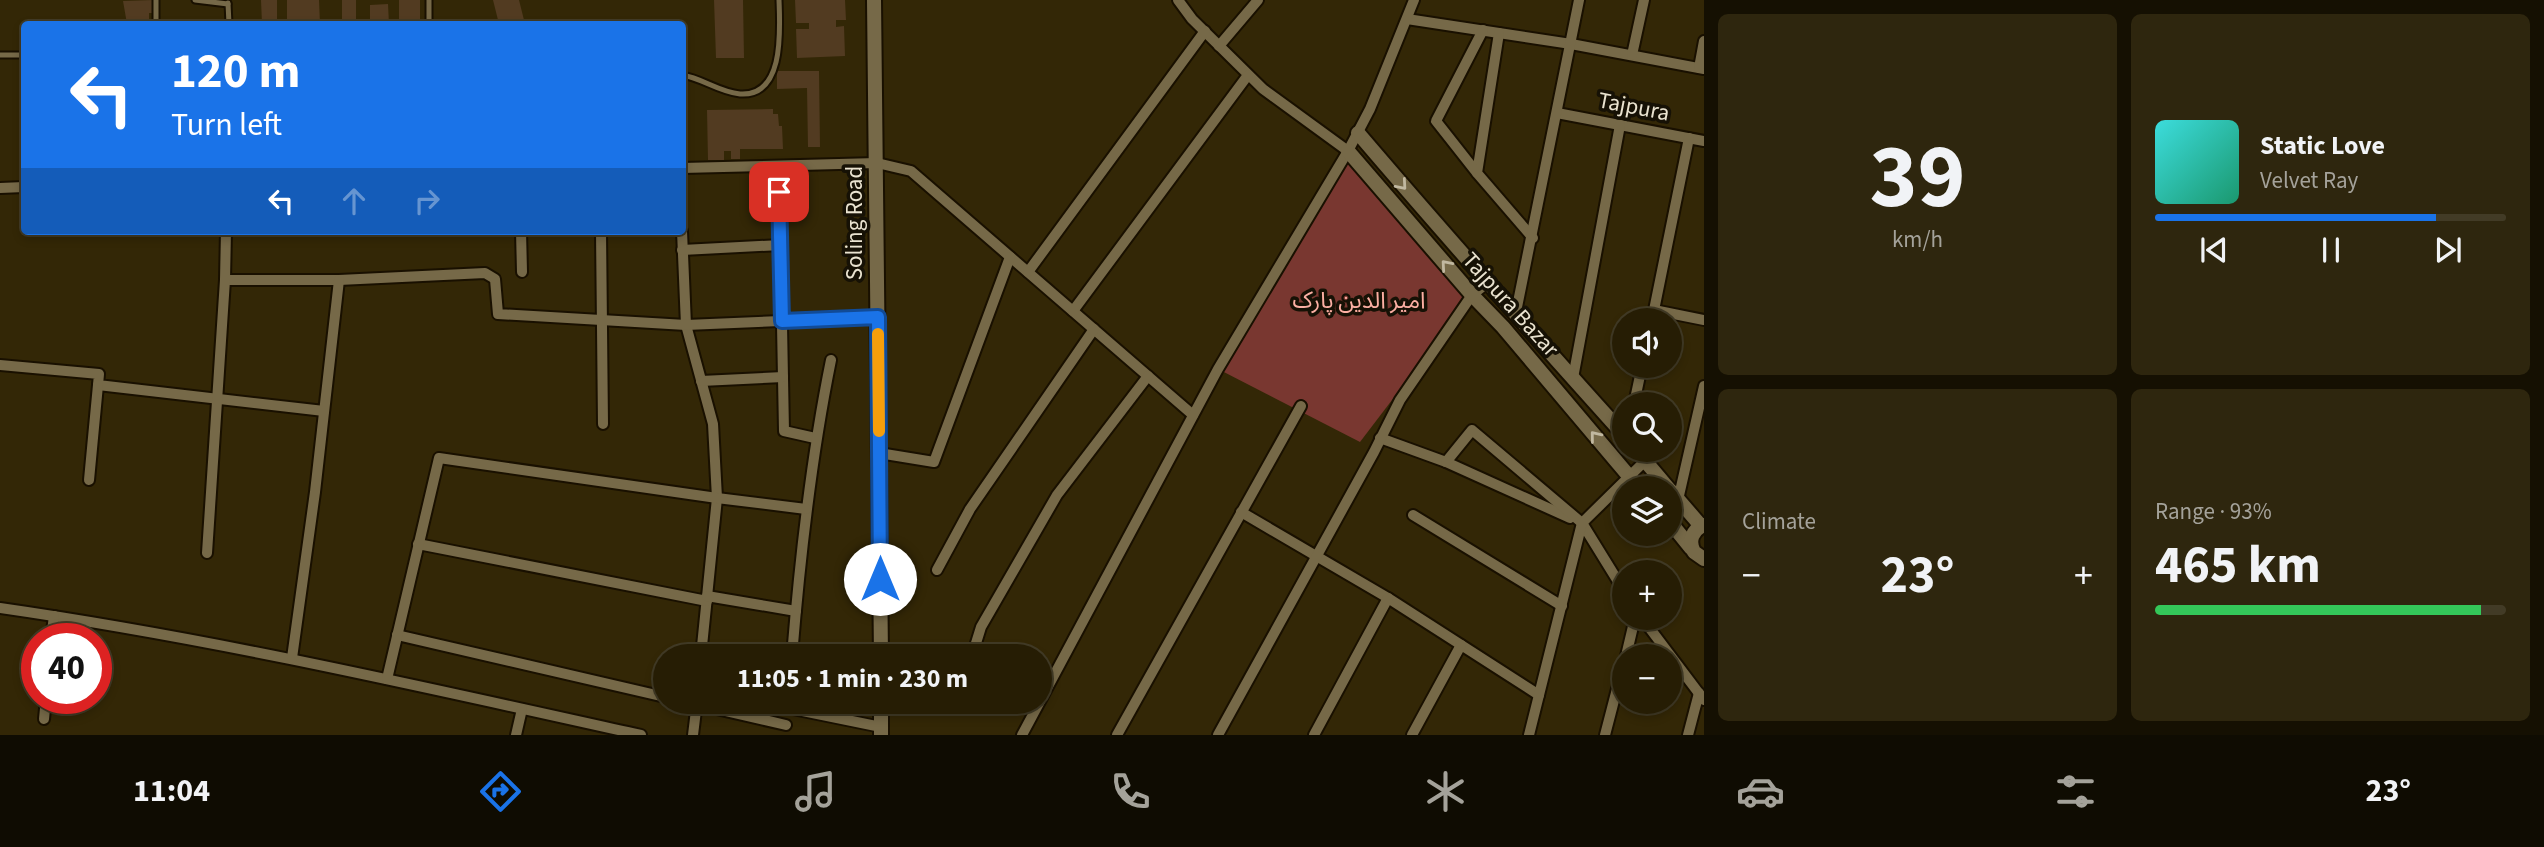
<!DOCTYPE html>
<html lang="en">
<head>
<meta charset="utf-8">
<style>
  :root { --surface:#261d04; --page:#2e260e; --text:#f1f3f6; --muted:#a4a29a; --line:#423b26; --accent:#1a73e8 }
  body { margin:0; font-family:"Source Sans 3","Noto Sans Arabic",sans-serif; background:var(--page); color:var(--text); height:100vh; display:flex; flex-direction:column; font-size:26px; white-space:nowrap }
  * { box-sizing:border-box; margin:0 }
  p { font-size:23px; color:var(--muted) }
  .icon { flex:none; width:38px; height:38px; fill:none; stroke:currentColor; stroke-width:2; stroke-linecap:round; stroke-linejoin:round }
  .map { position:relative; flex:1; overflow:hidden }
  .sheet { display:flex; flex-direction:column; gap:14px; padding:14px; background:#151002; width:840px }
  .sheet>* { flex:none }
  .banner { position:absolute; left:21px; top:21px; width:665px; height:214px; border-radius:7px; box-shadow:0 4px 10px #0003,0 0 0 2px var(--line); background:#1a73e8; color:#fff; overflow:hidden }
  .tools { position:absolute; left:1612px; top:308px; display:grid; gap:14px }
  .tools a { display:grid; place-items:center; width:70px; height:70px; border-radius:50%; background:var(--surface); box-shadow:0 4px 10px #0003,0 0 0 2px var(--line); font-size:35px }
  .speed { position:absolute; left:21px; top:623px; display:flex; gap:14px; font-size:35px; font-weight:700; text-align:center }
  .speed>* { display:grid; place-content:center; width:91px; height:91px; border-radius:50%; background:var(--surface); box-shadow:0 4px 10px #0003,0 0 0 2px var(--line); line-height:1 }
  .speed .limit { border:10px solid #d22; background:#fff; color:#111 }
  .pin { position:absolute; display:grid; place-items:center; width:60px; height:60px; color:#fff; margin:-30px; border-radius:14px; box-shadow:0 4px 10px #0006 }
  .me { position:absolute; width:77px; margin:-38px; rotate:0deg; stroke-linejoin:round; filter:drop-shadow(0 0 5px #0008) }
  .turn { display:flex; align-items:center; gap:24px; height:147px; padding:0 35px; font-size:32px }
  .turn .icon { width:91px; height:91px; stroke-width:2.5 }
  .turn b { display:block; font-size:49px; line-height:60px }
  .lanes { display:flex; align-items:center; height:66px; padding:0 35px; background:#0003; justify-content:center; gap:35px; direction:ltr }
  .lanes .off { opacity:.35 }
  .big { font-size:52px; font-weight:700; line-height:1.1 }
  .sheet .card { flex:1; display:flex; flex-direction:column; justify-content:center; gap:10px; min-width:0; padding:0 24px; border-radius:10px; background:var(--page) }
  .sheet .dial { align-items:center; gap:0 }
  .dial b { font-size:91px; line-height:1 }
  .song { display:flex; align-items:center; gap:21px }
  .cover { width:84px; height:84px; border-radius:10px; background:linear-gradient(135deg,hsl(180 70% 55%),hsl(160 70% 35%)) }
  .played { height:7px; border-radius:4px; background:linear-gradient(90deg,var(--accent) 80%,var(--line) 80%) }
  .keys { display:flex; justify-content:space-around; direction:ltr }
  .heat { display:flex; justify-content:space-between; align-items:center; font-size:38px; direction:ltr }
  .charge { height:10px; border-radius:5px; background:linear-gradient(90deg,#34c759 93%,var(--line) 0) }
  .sheet .tiles { flex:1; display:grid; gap:14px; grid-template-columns:repeat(2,1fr) }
  .trip { position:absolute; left:653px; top:644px; width:399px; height:70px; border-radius:35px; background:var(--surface); box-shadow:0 4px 10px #0003,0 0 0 2px var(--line); font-weight:700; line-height:70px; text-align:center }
  .tabs { display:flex; height:112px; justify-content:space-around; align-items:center; background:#0f0c02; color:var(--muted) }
  .tabs .icon { width:49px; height:49px }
  .tabs .current { color:var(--accent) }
  .tabs b { font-size:32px; color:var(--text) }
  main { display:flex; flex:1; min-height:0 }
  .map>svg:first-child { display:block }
</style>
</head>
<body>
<main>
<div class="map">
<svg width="1704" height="735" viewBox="0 0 1704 735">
  <rect width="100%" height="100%" fill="#332706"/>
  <polygon fill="#793730" points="1348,151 1472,295 1360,442 1218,369"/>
  <g fill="#523b21">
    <polygon points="153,0 153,13 149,13 149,24 127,24 123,1"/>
    <polygon points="261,0 277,0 277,24 262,24"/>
    <polygon points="287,0 319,0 320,24 287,24"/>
    <rect x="342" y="0" width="14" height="24"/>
    <rect x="399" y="0" width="21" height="24"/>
    <polygon points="493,0 519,0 525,24 499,24"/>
    <polygon points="714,0 743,0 744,58 716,58"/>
    <polygon points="795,0 845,0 846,20 836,20 836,27 844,26 845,56 797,58 796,29 809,29 809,23 796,23"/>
    <polygon points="388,4 389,24 370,24 370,5"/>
    <polygon points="777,71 819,71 820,147 808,147 807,88 777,89"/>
    <polygon points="773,109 773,114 778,114 779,126 782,126 783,149 740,149 740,159 731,159 731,151 724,151 724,160 708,160 707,110"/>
    <polygon points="682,114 686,114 687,159 682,159"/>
  </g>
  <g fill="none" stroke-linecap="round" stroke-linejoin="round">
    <g stroke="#191000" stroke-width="9">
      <g id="service">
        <polyline points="156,0 156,24"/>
        <polyline points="195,0 228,4"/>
        <polyline points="429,0 429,24"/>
        <polyline points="228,3 229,24"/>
        <polyline points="0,55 24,55"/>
        <path d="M682 75C702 78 719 92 740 94 785 97 780 29 779 0"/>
      </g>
    </g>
    <g stroke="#191000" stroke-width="14">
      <g id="minor">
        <polyline points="1178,0 1192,19 1263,89 1348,151"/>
        <polyline points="1407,19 1571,44 1704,69"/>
        <polyline points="1499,33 1477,173 1533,238"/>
        <polyline points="1219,46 1258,0"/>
        <polyline points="1632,55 1644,0"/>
        <polyline points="1699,68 1704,41"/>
        <polyline points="1557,113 1704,141"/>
        <polyline points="779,166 784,431 815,438"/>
        <polyline points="682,168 877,163 911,171 1193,415"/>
        <polyline points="1477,173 1436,121 1483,30"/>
        <polyline points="0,188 24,187"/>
        <polyline points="521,231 522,272"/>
        <polyline points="601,231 603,424"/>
        <polyline points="682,231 686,325 713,424 717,498 701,656"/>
        <polyline points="682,250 781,245"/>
        <polyline points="1028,272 1205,31"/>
        <polyline points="225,280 339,280 485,273 495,279 498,314 686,325 878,317"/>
        <polyline points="1654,310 1704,320"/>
        <polyline points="1073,311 1248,75"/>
        <polyline points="1516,312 1579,0"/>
        <polyline points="1652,320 1689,138"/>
        <polyline points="0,365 99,374 98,385 324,411"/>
        <polyline points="1573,378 1620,125"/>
        <polyline points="701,381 783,377"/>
        <polyline points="1634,404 1642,366"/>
        <polyline points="1380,438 1446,462 1570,518"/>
        <polyline points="879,453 934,462 1010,257"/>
        <polyline points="1446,462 1472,430 1582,523 1624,591"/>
        <polyline points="89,480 98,385"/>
        <polyline points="1678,500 1704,386"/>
        <polyline points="1241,512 1388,598 1539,695"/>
        <polyline points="1413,515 1562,606"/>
        <polyline points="418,544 707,601"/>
        <polyline points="207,553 225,280 226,231"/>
        <polyline points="937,570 970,509 1094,329"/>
        <polyline points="707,596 796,611"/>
        <path d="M0 608C216 639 428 688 641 735"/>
        <polyline points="1642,618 1704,700"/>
        <polyline points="397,635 665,697"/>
        <polyline points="51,639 54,616"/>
        <path d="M792 656C800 557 811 458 831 360"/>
        <polyline points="972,656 981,627 1057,495 1148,376"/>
        <polyline points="1626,656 1635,618"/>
        <polyline points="292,658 315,492 339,280"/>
        <polyline points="387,679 439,458 717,498 806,509"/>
        <polyline points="686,702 786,725"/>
        <polyline points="788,708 881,727"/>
        <polyline points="44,719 46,698"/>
        <polyline points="516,735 522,709"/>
        <polyline points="693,735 697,702"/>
        <polyline points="1022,735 1218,369 1348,151 1370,109 1414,0"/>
        <polyline points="1117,735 1301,406"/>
        <polyline points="1218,735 1374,452 1400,400 1472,295 1487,283"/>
        <polyline points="1314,735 1388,598"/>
        <polyline points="1412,735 1461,645"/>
        <polyline points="1529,735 1582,523 1645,461"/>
        <polyline points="1605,735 1624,662"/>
        <polyline points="1688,735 1699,693"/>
      </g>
    </g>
    <g stroke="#191000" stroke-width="18">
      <g id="tertiary">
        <polyline points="874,0 881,656"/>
        <path d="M1358 133C1445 235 1534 335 1624 435"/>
        <polyline points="1348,151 1472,295 1503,327 1639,488"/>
        <polyline points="1636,450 1668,488"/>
        <polyline points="1670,490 1701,526"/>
        <polyline points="1670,522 1691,548"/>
        <path d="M1704 525C1692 530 1688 541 1694 552L1704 559"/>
        <polyline points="881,702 881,735"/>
      </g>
    </g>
    <use href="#service" stroke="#766948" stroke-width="5"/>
    <use href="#minor" stroke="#766948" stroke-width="10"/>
    <use href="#tertiary" stroke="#766948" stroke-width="14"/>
  </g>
  <defs><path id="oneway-chevron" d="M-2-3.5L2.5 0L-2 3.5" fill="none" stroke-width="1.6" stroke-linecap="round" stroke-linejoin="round" transform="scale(1.75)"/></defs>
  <g stroke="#c1b8a0">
    <use href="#oneway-chevron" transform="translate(1402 185) rotate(49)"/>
    <use href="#oneway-chevron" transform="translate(1446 265) rotate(-131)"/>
    <use href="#oneway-chevron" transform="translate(1595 436) rotate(-129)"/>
  </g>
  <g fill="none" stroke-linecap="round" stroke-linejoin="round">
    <g stroke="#114b97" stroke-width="18">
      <polyline id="route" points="779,192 782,321 878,317 880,579"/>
    </g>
    <use href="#route" stroke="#1a73e8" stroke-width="12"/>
    <polyline stroke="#f59e0b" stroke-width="12" points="878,334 879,431"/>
  </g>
  <g text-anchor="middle" stroke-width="7" stroke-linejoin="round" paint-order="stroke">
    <g font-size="23" fill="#eae3d0" stroke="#161105">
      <text transform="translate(1634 106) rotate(11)" y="8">Tajpura</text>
      <text transform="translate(854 223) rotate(-90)" y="8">Soling Road</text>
      <text transform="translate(1511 304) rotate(48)" y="8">Tajpura Bazar</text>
    </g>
    <g font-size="23" fill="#fcafa3" stroke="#161105">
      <text x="1359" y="308">امیر الدین پارک</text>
    </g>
  </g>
</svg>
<div class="tools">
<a><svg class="icon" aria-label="sound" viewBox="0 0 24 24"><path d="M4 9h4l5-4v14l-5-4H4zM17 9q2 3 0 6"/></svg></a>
<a><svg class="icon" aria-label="search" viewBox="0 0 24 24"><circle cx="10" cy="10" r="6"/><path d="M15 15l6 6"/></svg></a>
<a><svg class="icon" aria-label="layers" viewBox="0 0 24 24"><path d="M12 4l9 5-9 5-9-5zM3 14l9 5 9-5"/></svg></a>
<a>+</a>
<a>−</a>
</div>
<div class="speed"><div class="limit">40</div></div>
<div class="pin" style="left:779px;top:192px;background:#d93025"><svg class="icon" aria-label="arrive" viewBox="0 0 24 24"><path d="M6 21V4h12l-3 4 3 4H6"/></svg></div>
<svg class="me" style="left:880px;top:579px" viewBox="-20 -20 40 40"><circle r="19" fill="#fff"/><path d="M0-13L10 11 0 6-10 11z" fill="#1a73e8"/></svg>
<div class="trip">11:05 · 1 min · 230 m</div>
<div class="banner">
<div class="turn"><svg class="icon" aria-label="left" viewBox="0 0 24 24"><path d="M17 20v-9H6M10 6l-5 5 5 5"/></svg><div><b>120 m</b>Turn left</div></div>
<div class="lanes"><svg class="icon" aria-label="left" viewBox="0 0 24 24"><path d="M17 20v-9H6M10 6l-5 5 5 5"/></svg><svg class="icon off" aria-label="ahead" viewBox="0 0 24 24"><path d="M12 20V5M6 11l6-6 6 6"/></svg><svg class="icon off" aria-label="right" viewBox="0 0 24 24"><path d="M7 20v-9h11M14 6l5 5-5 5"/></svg></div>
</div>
</div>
<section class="sheet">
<div class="tiles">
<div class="card dial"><b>39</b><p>km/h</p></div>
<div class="card">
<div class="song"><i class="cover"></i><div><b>Static Love</b><p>Velvet Ray</p></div></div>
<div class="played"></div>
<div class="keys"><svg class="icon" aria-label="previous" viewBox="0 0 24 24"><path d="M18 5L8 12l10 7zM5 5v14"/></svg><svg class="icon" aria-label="pause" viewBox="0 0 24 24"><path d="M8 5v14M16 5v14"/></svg><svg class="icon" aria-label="next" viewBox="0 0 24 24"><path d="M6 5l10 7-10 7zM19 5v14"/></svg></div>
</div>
<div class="card"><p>Climate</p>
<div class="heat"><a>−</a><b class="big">23°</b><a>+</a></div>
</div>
<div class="card"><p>Range · 93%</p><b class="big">465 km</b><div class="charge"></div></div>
</div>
</section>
</main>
<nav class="tabs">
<b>11:04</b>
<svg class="icon current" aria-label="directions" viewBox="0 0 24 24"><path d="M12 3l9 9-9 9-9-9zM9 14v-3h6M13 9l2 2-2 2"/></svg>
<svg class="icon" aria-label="music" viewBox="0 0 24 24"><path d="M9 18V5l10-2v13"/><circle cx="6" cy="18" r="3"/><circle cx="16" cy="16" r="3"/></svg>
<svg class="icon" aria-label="phone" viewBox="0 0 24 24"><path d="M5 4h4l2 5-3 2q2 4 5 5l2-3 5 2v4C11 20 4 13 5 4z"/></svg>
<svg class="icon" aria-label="climate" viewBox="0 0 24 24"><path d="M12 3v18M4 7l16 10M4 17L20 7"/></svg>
<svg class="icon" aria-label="car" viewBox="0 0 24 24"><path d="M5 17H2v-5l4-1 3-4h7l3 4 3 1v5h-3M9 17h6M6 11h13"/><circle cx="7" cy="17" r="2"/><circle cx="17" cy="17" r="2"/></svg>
<svg class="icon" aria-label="filters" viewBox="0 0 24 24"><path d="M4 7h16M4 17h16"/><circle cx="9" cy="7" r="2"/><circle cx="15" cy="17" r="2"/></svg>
<b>23°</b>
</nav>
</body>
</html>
